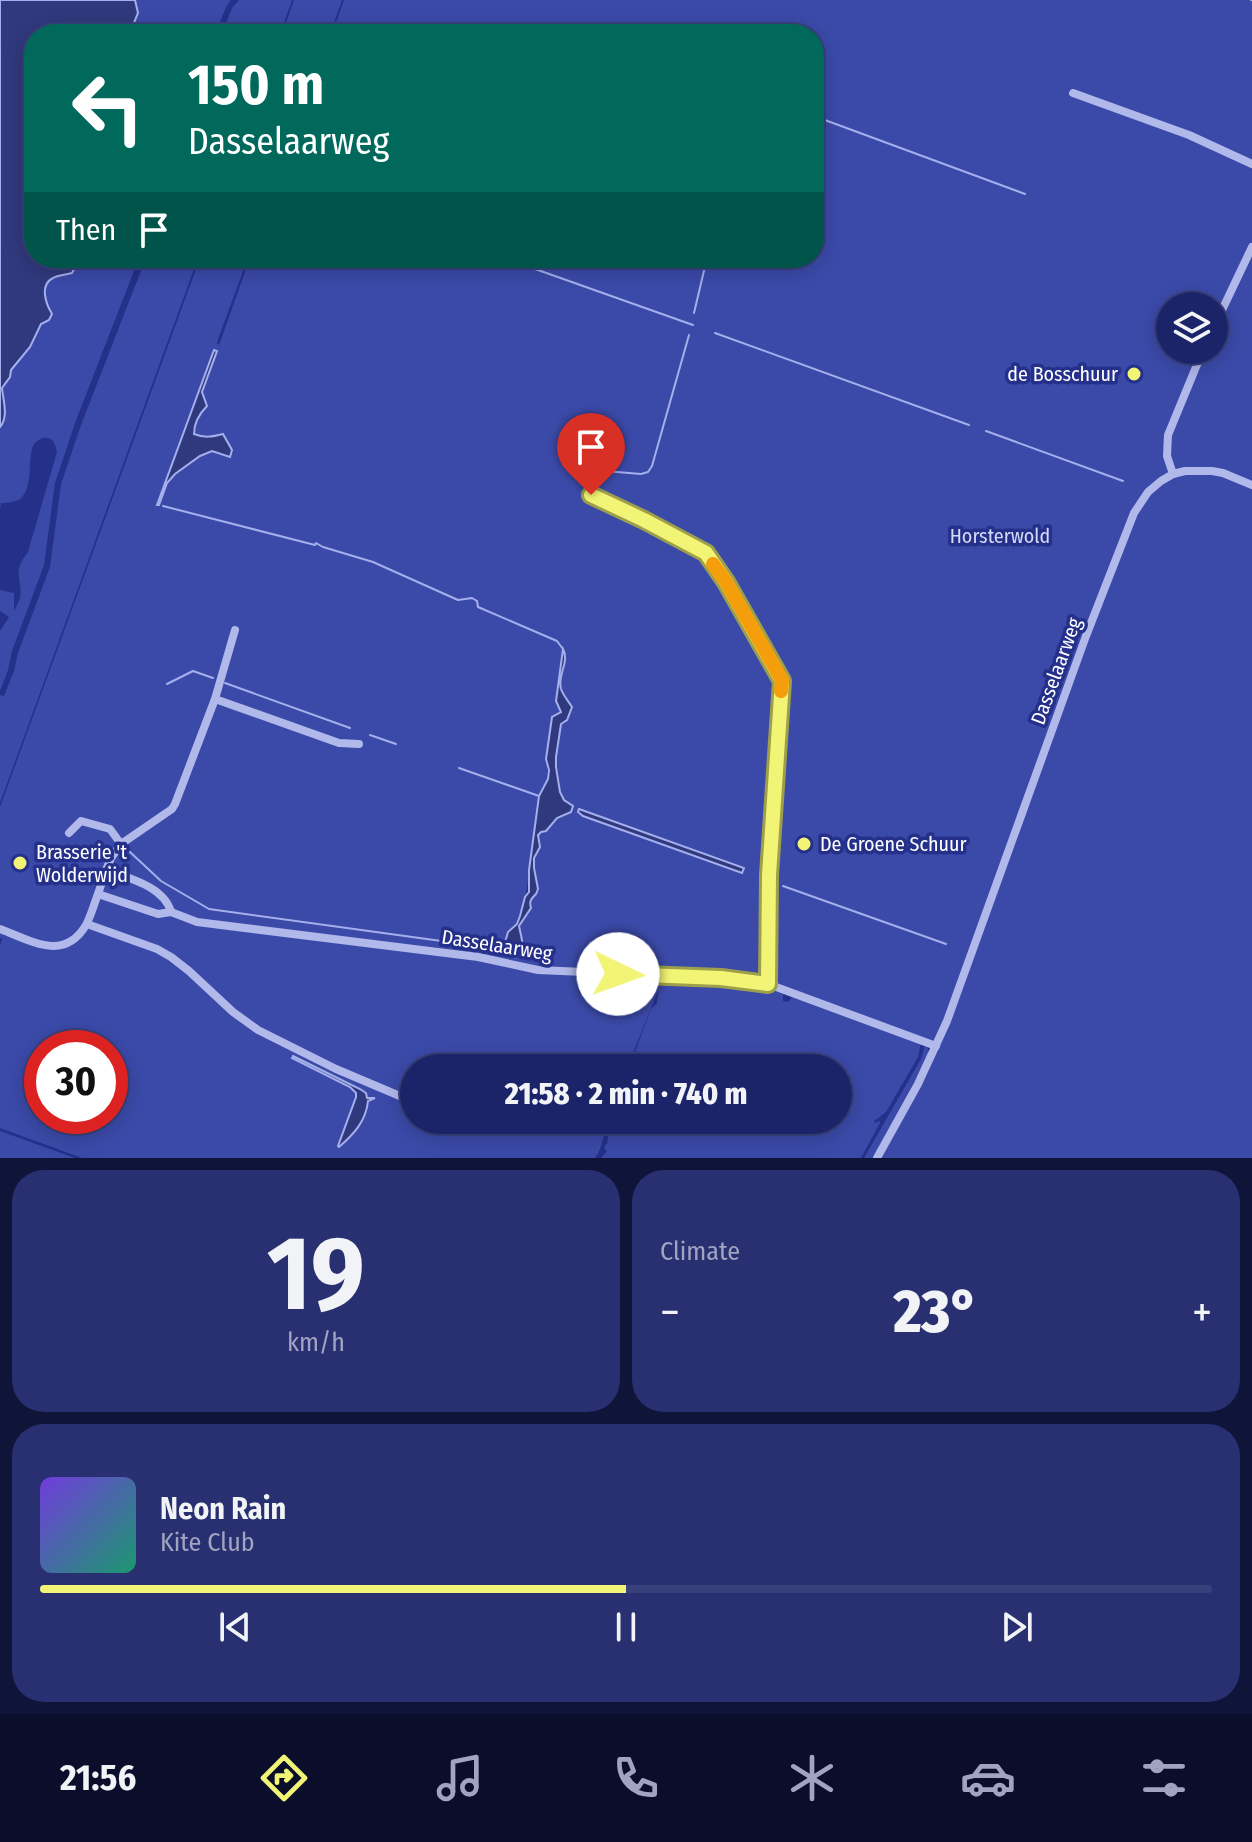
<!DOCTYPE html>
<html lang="en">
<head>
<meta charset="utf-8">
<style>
  :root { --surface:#1b2468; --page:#283071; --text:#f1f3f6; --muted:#a0a4c0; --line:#39417c; --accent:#f1f474 }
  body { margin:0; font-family:"Fira Sans Condensed",sans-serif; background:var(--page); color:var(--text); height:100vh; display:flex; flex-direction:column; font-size:30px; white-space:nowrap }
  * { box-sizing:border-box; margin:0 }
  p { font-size:26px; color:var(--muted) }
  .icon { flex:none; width:44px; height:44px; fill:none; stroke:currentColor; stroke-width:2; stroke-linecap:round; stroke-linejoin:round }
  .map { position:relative; height:1158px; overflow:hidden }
  .drawer { display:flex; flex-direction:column; gap:12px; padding:12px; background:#0f1439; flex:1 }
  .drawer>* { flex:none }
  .guide { position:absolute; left:24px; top:24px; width:800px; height:244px; border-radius:32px; box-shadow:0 4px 20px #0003,0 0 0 2px var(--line); background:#00695c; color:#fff; overflow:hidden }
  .controls { position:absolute; left:1156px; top:292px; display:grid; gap:16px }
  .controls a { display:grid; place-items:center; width:72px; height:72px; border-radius:50%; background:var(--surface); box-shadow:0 4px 20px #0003,0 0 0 2px var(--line); font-size:40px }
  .speed { position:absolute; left:24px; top:1030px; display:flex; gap:16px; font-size:40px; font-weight:700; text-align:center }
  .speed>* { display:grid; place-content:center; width:104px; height:104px; border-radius:50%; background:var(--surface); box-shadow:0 4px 20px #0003,0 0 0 2px var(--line); line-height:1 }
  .speed .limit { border:12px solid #d22; background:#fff; color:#111 }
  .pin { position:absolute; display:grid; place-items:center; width:68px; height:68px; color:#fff; margin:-82px -34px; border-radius:50% 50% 50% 0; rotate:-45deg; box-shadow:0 0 8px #0007 }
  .pin .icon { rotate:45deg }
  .me { position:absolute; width:88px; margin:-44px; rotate:93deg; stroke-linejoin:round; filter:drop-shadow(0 0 6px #0008) }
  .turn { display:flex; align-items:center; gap:28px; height:168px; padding:0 32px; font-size:36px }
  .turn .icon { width:104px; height:104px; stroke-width:2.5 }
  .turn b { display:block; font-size:56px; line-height:68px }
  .then { display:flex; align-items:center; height:76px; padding:0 32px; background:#0003; gap:16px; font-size:30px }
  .big { font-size:60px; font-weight:800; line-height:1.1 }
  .drawer .tile { flex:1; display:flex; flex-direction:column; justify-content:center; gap:12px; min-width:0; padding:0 28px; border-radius:32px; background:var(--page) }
  .drawer .dial { align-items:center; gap:0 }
  .dial b { font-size:104px; line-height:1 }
  .song { display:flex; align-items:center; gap:24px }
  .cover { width:96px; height:96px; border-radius:12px; background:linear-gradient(135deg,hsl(260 70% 55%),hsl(160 70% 35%)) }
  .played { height:8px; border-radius:4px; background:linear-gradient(90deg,var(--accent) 50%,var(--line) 50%) }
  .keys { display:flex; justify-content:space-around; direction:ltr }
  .heat { display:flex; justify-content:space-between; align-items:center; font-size:44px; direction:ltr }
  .drawer .tiles { flex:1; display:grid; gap:12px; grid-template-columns:1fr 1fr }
  .tile:last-child { grid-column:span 2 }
  .trip { position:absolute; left:400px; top:1054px; width:452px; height:80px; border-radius:40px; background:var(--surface); box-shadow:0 4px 20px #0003,0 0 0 2px var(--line); font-weight:800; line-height:80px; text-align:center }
  .menu { display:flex; height:128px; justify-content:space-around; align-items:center; background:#0b0e2a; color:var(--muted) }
  .menu .icon { width:56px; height:56px }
  .menu .active { color:var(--accent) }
  .menu b { font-size:36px; color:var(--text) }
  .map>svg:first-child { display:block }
</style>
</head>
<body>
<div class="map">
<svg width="1252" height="1158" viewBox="0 0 1252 1158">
  <rect width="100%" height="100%" fill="#24308a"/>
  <g fill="#3b4aa9" fill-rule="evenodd">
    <path d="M0 0H231L227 5 215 34H34V258H139L75 423 55 483 44 565 12 651 8 670 0 691V631L9 617 0 611V590L14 593V611C15 609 20 600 20 598 23 577 11 574 28 552L57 452C56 447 55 443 52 440 44 434 34 441 32 449 28 463 33 488 20 499 15 502 7 503 1 503L0 509Z"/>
    <polygon points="239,0 292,0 280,34 222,34 232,8"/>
    <polygon points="294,0 342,0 330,34 282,34"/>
    <path d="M344 0H1252V1158H881L925 1079 939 1047 775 984 771 977 773 852 775 850 776 837 773 833 784 684 702 550 647 519 645 526 704 556 777 678 767 862 766 971 760 979 660 978 757 985 783 994V1001L788 1002 792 997 921 1043 918 1057 886 1112 874 1121 875 1123 880 1121V1123L861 1158H601L607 1151 604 1148 607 1143 611 1120H838V1068H629L651 1009 657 1003 658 991 627 1068H414V1120H608C604 1133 603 1147 595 1158H82L0 1128V946L2 939 0 938V807L200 258H248L218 339 217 344 219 345 250 258H814V34H332ZM1170 306H1214V350H1170ZM197 403 207 406C199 414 194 422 194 434L204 437H213L221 455 212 451C196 457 176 469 167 483 164 489 162 496 159 502V498ZM561 683V688L572 707 567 720 561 724C558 745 555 758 559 779 561 790 559 796 569 803L565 815 557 818 546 831 541 832 538 835 540 847 534 858V868L538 889 530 903 531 909 522 918 543 787C550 778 547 773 547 762 547 747 553 730 556 716L561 712ZM579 809 743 868 744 869 741 873 583 816 578 813V810ZM42 1048H110V1116H42Z"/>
    <polygon points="146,258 198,258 0,803 0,695 4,696 14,671 18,653 50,567 61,484 81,425"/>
    <polygon points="925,1045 928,1048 928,1056 874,1158 864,1158 921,1059"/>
    <polygon points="0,1131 75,1158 0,1158"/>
  </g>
  <g fill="#30397d" stroke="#a5afeb" stroke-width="2">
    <path d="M0 0H135L138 13 133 25 132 34H34V258H74L77 264 72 273C66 275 58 275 53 278 39 285 46 304 52 314L49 320 41 324 30 347 11 370 10 377 2 388C3 400 9 417 0 427Z"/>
    <path d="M214 350 217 351 202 392 207 406C199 414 194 422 194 434 204 438 212 437 223 434L232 450 230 457 212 451 200 456 175 474 167 483 159 505H157Z"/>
    <path d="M563 649C570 662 557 675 561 689 563 695 569 702 572 707L567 720 561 724 556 757V767L560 792 564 800 573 806 571 812 557 818 546 831 541 832 538 835 540 847 534 858V868L538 889 536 894C531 899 529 901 531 908L519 926C521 937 527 951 516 958L485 947 504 946 508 932 517 924 520 916 525 897 529 892V870L539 796 548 779 549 770 546 759 552 717 561 712 556 701Z"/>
    <polygon points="579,809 744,868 742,873 583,816 578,812"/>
    <path d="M293 1056 360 1089 366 1093 367 1098H375L368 1101C366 1121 354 1134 339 1147L338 1146 356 1097V1093L350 1087 292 1058Z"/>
  </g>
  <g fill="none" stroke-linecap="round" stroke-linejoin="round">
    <g stroke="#a5afeb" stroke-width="2">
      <polyline points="1251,0 1252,0"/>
      <polyline points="814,116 1025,194"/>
      <polyline points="504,258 693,325"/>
      <polyline points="694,313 707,258"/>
      <polyline points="715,333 969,425"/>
      <polyline points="986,431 1123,481"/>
      <polyline points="593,470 641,474 648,472 652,466 689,335"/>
      <polyline points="163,506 315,545 316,543 323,547 373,562 458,600 472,598 477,601 478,607 557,641 563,649"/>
      <polyline points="225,683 350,728"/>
      <polyline points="167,684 193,671 213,678"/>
      <polyline points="370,735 396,744"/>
      <polyline points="459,768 539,796"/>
      <polyline points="130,852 161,881 209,909 485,947"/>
      <polyline points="783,886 946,944"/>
    </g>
    <g stroke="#b1b8ea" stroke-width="8">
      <polyline points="1073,93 1189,135 1252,164"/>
      <polyline points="1214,327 1252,247"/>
      <polyline points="1173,474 1167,456 1168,435 1203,350"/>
      <polyline points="591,495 644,520 706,553 726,582 782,681 769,875 768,984"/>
      <polyline points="215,699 339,743 359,744"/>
      <polyline points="69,833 81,821 110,829 121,844 111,858 106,870"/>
      <polyline points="121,844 172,809 175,804 215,699 235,630"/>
      <path d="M98 894 106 870C128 878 164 886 171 912"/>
      <polyline points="171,912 197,922 478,957 538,970 721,978 768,984 936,1046"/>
      <polyline points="87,924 157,949 171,957 189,971 233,1012 258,1030 336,1069 414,1102"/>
      <path d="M0 929C32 941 64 962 86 925 91 916 94 904 98 894L158 914 171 912"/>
      <polyline points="463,1120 482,1127"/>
      <polyline points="877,1158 918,1084 947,1021 1086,636 1134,513 1148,492 1161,481 1173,474 1185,471 1212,471 1223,473 1252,485"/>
    </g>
  </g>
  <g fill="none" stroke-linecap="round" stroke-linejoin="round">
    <g stroke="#9d9f4b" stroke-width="20">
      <polyline id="route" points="591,495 644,520 706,553 726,582 782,681 769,875 768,984 721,978 618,974"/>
    </g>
    <use href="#route" stroke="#f1f474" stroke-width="14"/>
    <polyline stroke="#f59e0b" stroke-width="14" points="713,564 726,582 779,675 782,681 781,691"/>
  </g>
  <g fill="#f1f474" stroke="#24308a" stroke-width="3">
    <circle cx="1134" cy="374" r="8"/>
    <circle cx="804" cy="844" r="8"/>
    <circle cx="20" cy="863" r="8"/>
  </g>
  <g text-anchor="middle" stroke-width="7" stroke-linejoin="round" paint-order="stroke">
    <g font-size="20" fill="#fff" stroke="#24308a" text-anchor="start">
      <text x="1118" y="381" text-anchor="end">de Bosschuur</text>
      <text x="820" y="851">De Groene Schuur</text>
      <text x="36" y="859">Brasserie 't<tspan x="36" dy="23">Wolderwijd</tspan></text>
    </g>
    <g font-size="20" fill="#d5daf8" stroke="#24308a">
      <text x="1000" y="543">Horsterwold</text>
    </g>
    <g font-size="20" fill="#fff" stroke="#24308a">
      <text transform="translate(1056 671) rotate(-70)" y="7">Dasselaarweg</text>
      <text transform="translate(497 945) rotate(9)" y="7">Dasselaarweg</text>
    </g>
  </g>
</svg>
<div class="controls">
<a><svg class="icon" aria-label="layers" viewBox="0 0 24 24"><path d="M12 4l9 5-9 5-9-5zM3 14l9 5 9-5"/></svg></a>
</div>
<div class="speed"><div class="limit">30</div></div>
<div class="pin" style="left:591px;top:495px;background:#d93025"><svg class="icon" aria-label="arrive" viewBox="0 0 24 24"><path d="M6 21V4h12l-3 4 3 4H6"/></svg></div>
<svg class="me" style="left:618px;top:974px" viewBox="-20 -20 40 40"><circle r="19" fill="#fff"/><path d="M0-13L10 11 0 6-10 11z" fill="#f1f474"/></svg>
<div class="trip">21:58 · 2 min · 740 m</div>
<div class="guide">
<div class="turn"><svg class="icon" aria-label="left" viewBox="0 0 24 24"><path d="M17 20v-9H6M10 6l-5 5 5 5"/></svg><div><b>150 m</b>Dasselaarweg</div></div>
<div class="then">Then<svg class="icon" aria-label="arrive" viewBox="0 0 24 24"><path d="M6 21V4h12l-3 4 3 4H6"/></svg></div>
</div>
</div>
<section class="drawer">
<div class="tiles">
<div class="tile dial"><b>19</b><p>km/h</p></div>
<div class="tile"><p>Climate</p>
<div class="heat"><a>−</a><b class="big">23°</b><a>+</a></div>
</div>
<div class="tile">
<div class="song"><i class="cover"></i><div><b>Neon Rain</b><p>Kite Club</p></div></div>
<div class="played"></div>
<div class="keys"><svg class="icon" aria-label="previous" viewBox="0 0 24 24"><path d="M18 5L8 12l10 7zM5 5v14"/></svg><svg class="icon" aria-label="pause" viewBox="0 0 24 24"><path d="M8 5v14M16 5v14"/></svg><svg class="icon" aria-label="next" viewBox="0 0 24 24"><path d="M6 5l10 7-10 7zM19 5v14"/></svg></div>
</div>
</div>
</section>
<nav class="menu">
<b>21:56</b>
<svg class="icon active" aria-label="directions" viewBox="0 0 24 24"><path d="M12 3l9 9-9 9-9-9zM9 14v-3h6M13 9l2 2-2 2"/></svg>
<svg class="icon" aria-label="music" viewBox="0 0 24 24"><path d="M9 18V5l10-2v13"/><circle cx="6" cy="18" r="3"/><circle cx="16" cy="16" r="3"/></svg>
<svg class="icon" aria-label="phone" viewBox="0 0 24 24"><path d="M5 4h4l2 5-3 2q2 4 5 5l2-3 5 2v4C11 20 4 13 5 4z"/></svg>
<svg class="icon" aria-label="climate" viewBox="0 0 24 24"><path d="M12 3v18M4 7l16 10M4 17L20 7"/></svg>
<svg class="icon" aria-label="car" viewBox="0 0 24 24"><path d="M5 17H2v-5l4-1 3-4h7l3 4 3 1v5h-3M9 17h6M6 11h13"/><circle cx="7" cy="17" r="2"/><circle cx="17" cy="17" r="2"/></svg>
<svg class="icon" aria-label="filters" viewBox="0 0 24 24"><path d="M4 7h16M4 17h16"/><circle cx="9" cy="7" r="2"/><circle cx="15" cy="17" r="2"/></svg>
</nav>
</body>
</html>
